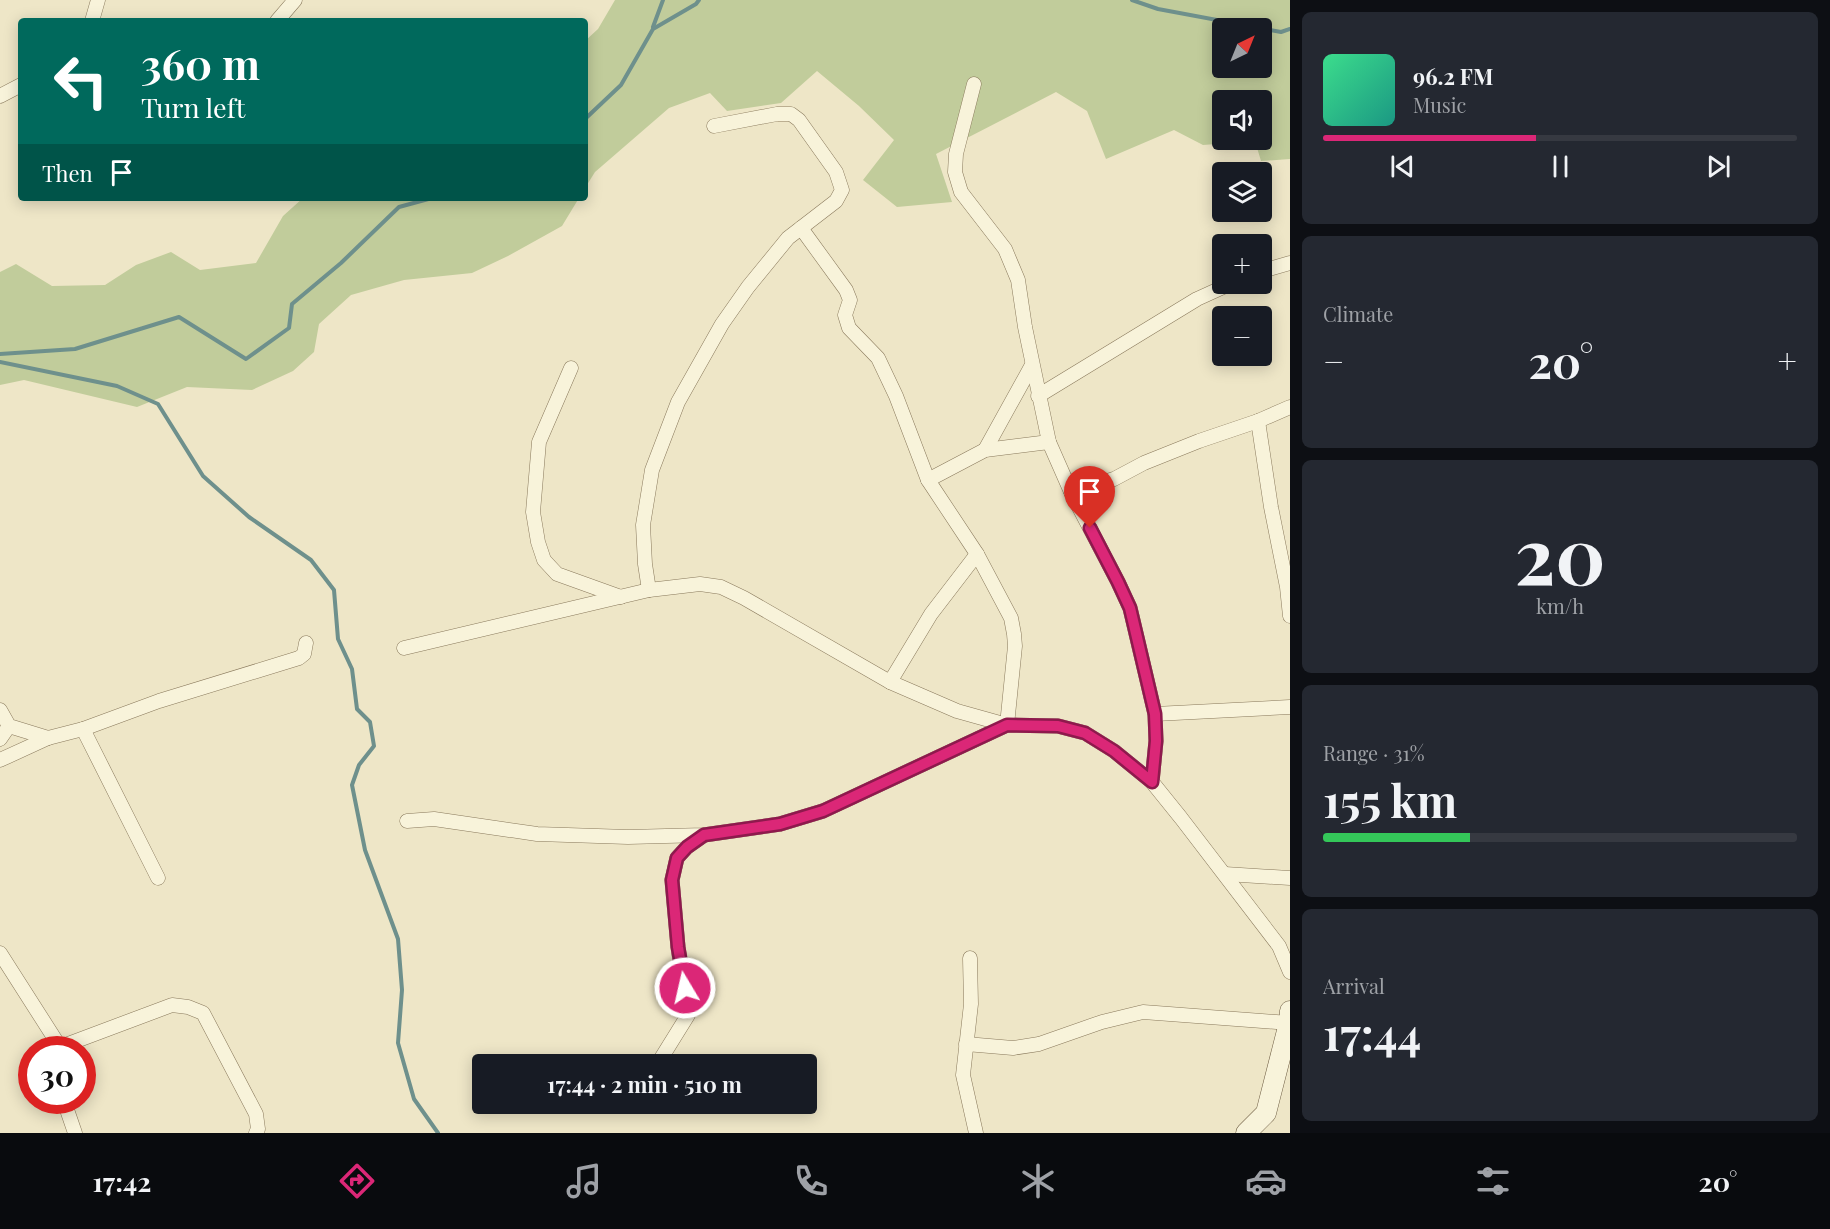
<!DOCTYPE html>
<html lang="en">
<head>
<meta charset="utf-8">
<style>
  :root { --surface:#171b24; --page:#242831; --text:#f1f3f6; --muted:#9ea1a6; --line:#363941; --accent:#db2777 }
  body { margin:0; font-family:"Playfair Display",serif; background:var(--page); color:var(--text); height:100vh; display:flex; flex-direction:column; font-size:22px; white-space:nowrap }
  * { box-sizing:border-box; margin:0 }
  p { font-size:20px; color:var(--muted) }
  .icon { flex:none; width:33px; height:33px; fill:none; stroke:currentColor; stroke-width:2; stroke-linecap:round; stroke-linejoin:round }
  .map { position:relative; flex:1; overflow:hidden }
  .side { display:flex; flex-direction:column; gap:12px; padding:12px; background:#0d0f14; width:540px }
  .side>* { flex:none }
  .guide { position:absolute; left:18px; top:18px; width:570px; height:183px; border-radius:6px; box-shadow:0 3px 15px #0003; background:#00695c; color:#fff; overflow:hidden }
  .needle { width:39px; rotate:43deg }
  .fabs { position:absolute; left:1212px; top:18px; display:grid; gap:12px }
  .fabs a { display:grid; place-items:center; width:60px; height:60px; border-radius:6px; background:var(--surface); box-shadow:0 3px 15px #0003; font-size:30px }
  .speed { position:absolute; left:18px; top:1036px; display:flex; gap:12px; font-size:30px; font-weight:700; text-align:center }
  .speed>* { display:grid; place-content:center; width:78px; height:78px; border-radius:50%; background:var(--surface); box-shadow:0 3px 15px #0003; line-height:1 }
  .speed .limit { border:9px solid #d22; background:#fff; color:#111 }
  .pin { position:absolute; display:grid; place-items:center; width:51px; height:51px; color:#fff; margin:-62px -26px; border-radius:50% 50% 50% 0; rotate:-45deg; box-shadow:0 0 6px #0007 }
  .pin .icon { rotate:45deg }
  .me { position:absolute; width:66px; margin:-33px; rotate:351deg; stroke-linejoin:round; filter:drop-shadow(0 0 4px #0008) }
  .turn { display:flex; align-items:center; gap:21px; height:126px; padding:0 24px; font-size:27px }
  .turn .icon { width:78px; height:78px; stroke-width:2.5 }
  .turn b { display:block; font-size:42px; line-height:51px }
  .then { display:flex; align-items:center; height:57px; padding:0 24px; background:#0003; gap:12px; font-size:22px }
  .big { font-size:45px; font-weight:700; line-height:1.1 }
  .side .widget { flex:1; display:flex; flex-direction:column; justify-content:center; gap:9px; min-width:0; padding:0 21px; border-radius:9px; background:var(--page) }
  .side .dial { align-items:center; gap:0 }
  .dial b { font-size:78px; line-height:1 }
  .song { display:flex; align-items:center; gap:18px }
  .cover { width:72px; height:72px; border-radius:9px; background:linear-gradient(135deg,hsl(150 70% 55%),hsl(170 70% 35%)) }
  .played { height:6px; border-radius:3px; background:linear-gradient(90deg,var(--accent) 45%,var(--line) 45%) }
  .keys { display:flex; justify-content:space-around; direction:ltr }
  .heat { display:flex; justify-content:space-between; align-items:center; font-size:33px; direction:ltr }
  .charge { height:9px; border-radius:4px; background:linear-gradient(90deg,#34c759 31%,var(--line) 0) }
  .trip { position:absolute; left:472px; top:1054px; width:345px; height:60px; border-radius:6px; background:var(--surface); box-shadow:0 3px 15px #0003; font-weight:700; line-height:60px; text-align:center }
  .tab-bar { display:flex; height:96px; justify-content:space-around; align-items:center; background:#090b0e; color:var(--muted) }
  .tab-bar .icon { width:42px; height:42px }
  .tab-bar .on { color:var(--accent) }
  .tab-bar b { font-size:27px; color:var(--text) }
  main { display:flex; flex:1; min-height:0 }
  .map>svg:first-child { display:block }
</style>
</head>
<body>
<main>
<div class="map">
<svg width="1290" height="1133" viewBox="0 0 1290 1133">
  <rect width="100%" height="100%" fill="#eee6c7"/>
  <g fill="#c1cc9b" fill-rule="evenodd">
    <path d="M615 0H1290V159L1261 161 1255 141 1203 145 1174 130 1106 159 1087 111 1056 92 936 154 952 202 897 207 863 180 894 140 859 106 817 71 781 103 727 111 710 93 669 108 595 172 585 188V41L598 29ZM1222 28H1262V68H1222ZM1222 100H1262V140H1222Z"/>
    <polygon points="303,198 579,198 562,226 508,256 472,273 404,280 351,295 319,324 314,352 293,371 252,390 187,387 137,407 24,380 0,385 0,272 16,264 52,286 105,285 136,265 171,252 200,270 256,263 283,216"/>
  </g>
  <g fill="none" stroke-linecap="round" stroke-linejoin="round">
    <g stroke="#6e908c" stroke-width="4">
      <polyline points="1132,0 1158,9 1281,32 1290,29"/>
      <polyline points="653,27 663,0"/>
      <polyline points="585,119 621,85 653,29 696,4 699,0"/>
      <polyline points="0,354 75,349 179,317 246,359 289,328 292,304 341,263 399,207 432,198"/>
      <polyline points="0,362 117,386 158,404 203,476 249,517 311,560 334,590 338,639 352,669 357,709 370,722 374,746 359,765 352,785 365,850 398,939 402,990 398,1043 414,1099 438,1133"/>
    </g>
    <g stroke="#89795c" stroke-width="15">
      <g id="street">
        <polyline points="92,21 98,0"/>
        <polyline points="277,21 295,0"/>
        <polyline points="974,84 956,154 955,172 961,192 1005,249 1018,280 1025,327 1049,442 1071,492 1118,582 1130,608 1155,714 1156,741 1152,782"/>
        <polyline points="0,96 21,85"/>
        <polyline points="1262,271 1290,263"/>
        <polyline points="571,368 539,442 533,512 538,542 544,560 557,574 621,597"/>
        <polyline points="1038,396 1197,299 1230,284"/>
        <polyline points="1258,421 1271,507 1287,587 1290,616"/>
        <polyline points="985,450 1032,365"/>
        <polyline points="928,480 985,450 1049,442"/>
        <polyline points="1071,492 1114,479 1144,463 1199,441 1258,421 1290,407"/>
        <polyline points="649,590 645,564 643,525 652,470 678,402 722,324 748,287 788,238 836,201 842,190 836,172 799,120 791,114 777,114 714,126"/>
        <polyline points="404,648 649,590 700,584 721,587 744,598 890,682 957,711 1007,725 1058,726 1085,733 1114,751 1152,782 1181,818 1279,946 1290,972"/>
        <polyline points="890,682 931,614 977,554"/>
        <polyline points="0,710 9,726 48,738"/>
        <polyline points="1155,714 1290,707"/>
        <polyline points="83,729 158,878"/>
        <polyline points="0,739 9,726"/>
        <polyline points="0,760 48,738 83,729 159,701 299,658 304,654 306,643"/>
        <polyline points="407,821 434,819 537,834 628,837 704,835 780,824 823,811 1007,725 1015,646 1014,634 1011,618 977,554 928,480 896,396 878,358 849,328 845,315 850,300 846,290 801,228"/>
        <polyline points="1225,874 1290,878"/>
        <polyline points="0,953 60,1047 60,1050"/>
        <polyline points="970,958 971,1004 963,1075 976,1133"/>
        <polyline points="966,1044 1013,1048 1039,1044 1102,1022 1143,1012 1289,1023"/>
        <polyline points="60,1047 172,1005 188,1007 203,1013 256,1114 258,1129 256,1133"/>
        <polyline points="657,1065 688,1015 678,947 672,880 677,858 687,847 704,835"/>
        <polyline points="64,1101 75,1133"/>
      </g>
    </g>
    <g stroke="#6b5a40" stroke-width="21">
      <polyline id="secondary" points="1246,1133 1266,1113 1289,1023 1290,1011"/>
    </g>
    <use href="#street" stroke="#f8f3da" stroke-width="14"/>
    <use href="#secondary" stroke="#f8f3da" stroke-width="20"/>
  </g>
  <g fill="none" stroke-linecap="round" stroke-linejoin="round">
    <g stroke="#8e194d" stroke-width="15">
      <polyline id="route" points="685,988 678,947 672,880 677,858 687,847 704,835 780,824 823,811 1007,725 1058,726 1085,733 1114,751 1152,782 1156,741 1155,714 1135,629 1130,608 1118,582 1090,528"/>
    </g>
    <use href="#route" stroke="#db2777" stroke-width="10"/>
  </g>
</svg>
<div class="fabs">
<a><svg class="needle" viewBox="-14 -14 28 28"><path d="M0-13l5 13h-10z" fill="#e53935"/><path d="M0 13l5-13h-10z" fill="#9ea1a6"/></svg></a>
<a><svg class="icon" aria-label="sound" viewBox="0 0 24 24"><path d="M4 9h4l5-4v14l-5-4H4zM17 9q2 3 0 6"/></svg></a>
<a><svg class="icon" aria-label="layers" viewBox="0 0 24 24"><path d="M12 4l9 5-9 5-9-5zM3 14l9 5 9-5"/></svg></a>
<a>+</a>
<a>−</a>
</div>
<div class="speed"><div class="limit">30</div></div>
<div class="pin" style="left:1090px;top:528px;background:#d93025"><svg class="icon" aria-label="arrive" viewBox="0 0 24 24"><path d="M6 21V4h12l-3 4 3 4H6"/></svg></div>
<svg class="me" style="left:685px;top:988px" viewBox="-20 -20 40 40"><circle r="17" fill="#db2777" stroke="#fff" stroke-width="3"/><path d="M0-11L8 9 0 5-8 9z" fill="#fff"/></svg>
<div class="trip">17:44 · 2 min · 510 m</div>
<div class="guide">
<div class="turn"><svg class="icon" aria-label="left" viewBox="0 0 24 24"><path d="M17 20v-9H6M10 6l-5 5 5 5"/></svg><div><b>360 m</b>Turn left</div></div>
<div class="then">Then<svg class="icon" aria-label="arrive" viewBox="0 0 24 24"><path d="M6 21V4h12l-3 4 3 4H6"/></svg></div>
</div>
</div>
<section class="side">
<div class="widget">
<div class="song"><i class="cover"></i><div><b>96.2 FM</b><p>Music</p></div></div>
<div class="played"></div>
<div class="keys"><svg class="icon" aria-label="previous" viewBox="0 0 24 24"><path d="M18 5L8 12l10 7zM5 5v14"/></svg><svg class="icon" aria-label="pause" viewBox="0 0 24 24"><path d="M8 5v14M16 5v14"/></svg><svg class="icon" aria-label="next" viewBox="0 0 24 24"><path d="M6 5l10 7-10 7zM19 5v14"/></svg></div>
</div>
<div class="widget"><p>Climate</p>
<div class="heat"><a>−</a><b class="big">20°</b><a>+</a></div>
</div>
<div class="widget dial"><b>20</b><p>km/h</p></div>
<div class="widget"><p>Range · 31%</p><b class="big">155 km</b><div class="charge"></div></div>
<div class="widget"><p>Arrival</p><b class="big">17:44</b></div>
</section>
</main>
<nav class="tab-bar">
<b>17:42</b>
<svg class="icon on" aria-label="directions" viewBox="0 0 24 24"><path d="M12 3l9 9-9 9-9-9zM9 14v-3h6M13 9l2 2-2 2"/></svg>
<svg class="icon" aria-label="music" viewBox="0 0 24 24"><path d="M9 18V5l10-2v13"/><circle cx="6" cy="18" r="3"/><circle cx="16" cy="16" r="3"/></svg>
<svg class="icon" aria-label="phone" viewBox="0 0 24 24"><path d="M5 4h4l2 5-3 2q2 4 5 5l2-3 5 2v4C11 20 4 13 5 4z"/></svg>
<svg class="icon" aria-label="climate" viewBox="0 0 24 24"><path d="M12 3v18M4 7l16 10M4 17L20 7"/></svg>
<svg class="icon" aria-label="car" viewBox="0 0 24 24"><path d="M5 17H2v-5l4-1 3-4h7l3 4 3 1v5h-3M9 17h6M6 11h13"/><circle cx="7" cy="17" r="2"/><circle cx="17" cy="17" r="2"/></svg>
<svg class="icon" aria-label="filters" viewBox="0 0 24 24"><path d="M4 7h16M4 17h16"/><circle cx="9" cy="7" r="2"/><circle cx="15" cy="17" r="2"/></svg>
<b>20°</b>
</nav>
</body>
</html>
